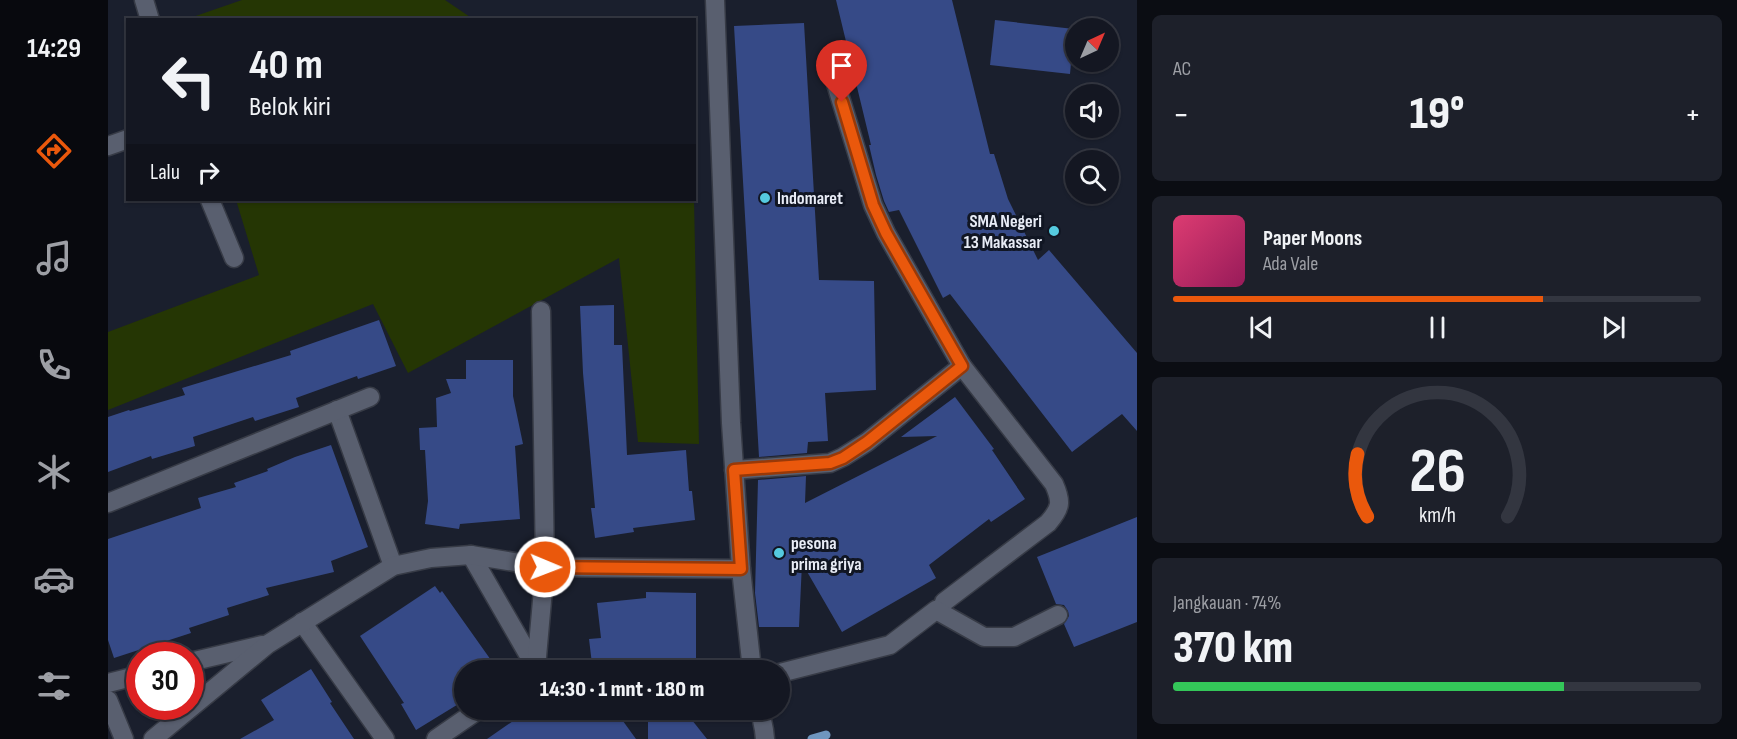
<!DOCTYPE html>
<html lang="id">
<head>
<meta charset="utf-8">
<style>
  :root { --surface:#141722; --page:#1d202a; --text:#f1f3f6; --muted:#9d9fa5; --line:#333640; --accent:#ea580c }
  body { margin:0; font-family:"Sofia Sans Condensed",sans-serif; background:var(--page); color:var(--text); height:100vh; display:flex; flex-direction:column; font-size:22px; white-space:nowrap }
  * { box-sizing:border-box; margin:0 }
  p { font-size:20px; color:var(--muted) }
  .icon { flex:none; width:33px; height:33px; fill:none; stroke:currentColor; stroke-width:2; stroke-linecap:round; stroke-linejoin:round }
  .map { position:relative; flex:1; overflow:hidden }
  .side { display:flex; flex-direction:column; gap:15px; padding:15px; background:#0b0d13; width:600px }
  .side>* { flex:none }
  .banner { position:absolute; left:18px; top:18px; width:570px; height:183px; border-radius:0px; box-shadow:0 2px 4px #0004,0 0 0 2px var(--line); background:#141722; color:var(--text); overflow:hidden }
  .needle { width:39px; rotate:44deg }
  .buttons { position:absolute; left:957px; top:18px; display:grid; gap:12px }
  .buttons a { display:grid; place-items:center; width:54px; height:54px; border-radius:50%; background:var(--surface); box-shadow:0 2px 4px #0004,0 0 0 2px var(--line); font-size:30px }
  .speed { position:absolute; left:18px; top:642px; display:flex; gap:12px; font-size:30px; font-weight:700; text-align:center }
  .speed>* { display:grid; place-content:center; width:78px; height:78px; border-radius:50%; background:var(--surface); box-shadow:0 2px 4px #0004,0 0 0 2px var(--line); line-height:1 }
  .speed .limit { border:9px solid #d22; background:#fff; color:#111 }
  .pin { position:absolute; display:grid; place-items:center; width:51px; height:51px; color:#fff; margin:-62px -26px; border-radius:50% 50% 50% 0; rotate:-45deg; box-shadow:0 0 6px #0007 }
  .pin .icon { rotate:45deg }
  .me { position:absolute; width:66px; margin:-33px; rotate:91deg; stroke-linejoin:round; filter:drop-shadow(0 0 4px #0008) }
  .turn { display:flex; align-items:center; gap:21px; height:126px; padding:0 24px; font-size:27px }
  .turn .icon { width:78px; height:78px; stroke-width:2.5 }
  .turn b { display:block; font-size:42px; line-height:51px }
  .then { display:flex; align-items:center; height:57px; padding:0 24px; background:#0003; gap:12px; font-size:22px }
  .big { font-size:45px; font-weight:800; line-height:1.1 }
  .side .card { flex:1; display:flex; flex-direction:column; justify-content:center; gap:9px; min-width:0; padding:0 21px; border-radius:9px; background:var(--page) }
  .side .dial { align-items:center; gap:0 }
  .dial svg { height:156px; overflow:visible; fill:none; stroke:var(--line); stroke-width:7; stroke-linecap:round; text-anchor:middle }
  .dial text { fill:var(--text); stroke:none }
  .song { display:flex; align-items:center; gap:18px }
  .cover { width:72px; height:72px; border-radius:9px; background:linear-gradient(135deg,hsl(340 70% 55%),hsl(330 70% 35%)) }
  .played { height:6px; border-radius:3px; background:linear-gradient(90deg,var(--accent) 70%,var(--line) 70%) }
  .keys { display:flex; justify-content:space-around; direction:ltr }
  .heat { display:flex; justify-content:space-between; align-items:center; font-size:33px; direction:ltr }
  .charge { height:9px; border-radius:4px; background:linear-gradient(90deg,#34c759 74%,var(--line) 0) }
  .trip { position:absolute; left:346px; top:660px; width:336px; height:60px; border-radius:30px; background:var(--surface); box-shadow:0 2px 4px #0004,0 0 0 2px var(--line); font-weight:800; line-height:60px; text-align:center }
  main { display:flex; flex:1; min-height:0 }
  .dock { display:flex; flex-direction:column; width:108px; justify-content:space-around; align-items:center; background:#08090e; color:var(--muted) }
  .dock .icon { width:42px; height:42px }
  .dock .selected { color:var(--accent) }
  .dock b { font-size:27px; color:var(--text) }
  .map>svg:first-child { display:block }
</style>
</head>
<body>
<main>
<nav class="dock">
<b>14:29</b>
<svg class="icon selected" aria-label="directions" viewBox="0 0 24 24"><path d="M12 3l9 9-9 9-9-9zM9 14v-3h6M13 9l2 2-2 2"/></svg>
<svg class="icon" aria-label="music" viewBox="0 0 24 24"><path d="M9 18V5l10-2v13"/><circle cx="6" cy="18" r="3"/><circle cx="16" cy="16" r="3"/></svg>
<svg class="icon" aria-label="phone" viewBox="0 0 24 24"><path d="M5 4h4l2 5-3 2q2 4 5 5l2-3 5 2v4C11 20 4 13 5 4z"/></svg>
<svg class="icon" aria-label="climate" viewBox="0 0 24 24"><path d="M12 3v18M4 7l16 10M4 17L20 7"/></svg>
<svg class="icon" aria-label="car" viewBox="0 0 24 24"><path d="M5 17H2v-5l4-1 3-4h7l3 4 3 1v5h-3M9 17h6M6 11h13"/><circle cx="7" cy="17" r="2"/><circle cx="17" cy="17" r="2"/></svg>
<svg class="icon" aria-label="filters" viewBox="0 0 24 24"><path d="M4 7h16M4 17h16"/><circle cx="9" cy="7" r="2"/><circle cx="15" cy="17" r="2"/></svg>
</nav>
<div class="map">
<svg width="1029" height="739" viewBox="0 0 1029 739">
  <rect width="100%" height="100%" fill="#1a1f2d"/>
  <g fill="#253604">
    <polygon points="134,0 337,0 365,19 79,19"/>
    <polygon points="128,200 586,200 591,444 530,442 511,258 300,373 265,304 0,410 0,332 151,275"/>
  </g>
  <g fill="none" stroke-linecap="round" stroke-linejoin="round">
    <polyline stroke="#6f96bf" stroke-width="9" points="704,739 718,735"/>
  </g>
  <g fill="#364a87">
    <polygon points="728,0 844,0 882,154 886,154 900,199 930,260 941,250 1029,353 1029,431 1014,414 964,452 842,294 835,298 791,210 781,212 776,201 768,175 761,145 763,145"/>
    <polygon points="887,20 966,29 962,74 882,65"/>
    <polygon points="696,23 711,280 766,281 768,390 717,393 720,441 700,442 699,453 651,457 626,26"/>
    <polygon points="506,305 506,345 514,345 519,455 578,450 581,491 584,491 587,520 525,528 526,532 487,538 483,508 487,508 475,373 472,306"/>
    <polygon points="271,320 288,366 250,379 249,376 188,398 191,407 147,421 145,417 85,437 87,446 44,459 43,456 0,472 0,417 21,410 22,411 77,395 74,388 183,355 182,351"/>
    <polygon points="358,360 405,360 405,396 415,444 407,446 412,519 352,524 351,529 317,524 320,501 317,450 312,450 311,428 329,427 328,398 343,393 338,379 358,379"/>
    <polygon points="847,397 886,449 884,450 917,499 883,522 881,519 821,565 828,578 734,632 694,563 691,627 651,627 647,593 650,480 698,476 697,503 829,436 793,437"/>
    <polygon points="223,445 260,547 223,561 226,572 158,588 161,595 119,608 121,615 81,628 83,633 6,658 0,640 0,539 93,508 90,498 128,487 126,483 160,471 159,469 187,457"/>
    <polygon points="1029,517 1029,622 966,647 956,624 961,616 960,611 956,605 948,604 929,557"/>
    <polygon points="327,586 332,593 334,591 390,670 357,670 357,700 308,730 293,704 296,703 252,636"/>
    <polygon points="538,592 588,593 588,670 539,670 539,658 484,664 481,639 493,638 489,603 538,598"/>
    <polygon points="203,669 224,702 222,703 246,739 132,739 166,720 153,700"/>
    <polygon points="421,710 507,710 528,739 379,739"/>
    <polygon points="540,710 576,710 599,739 540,739"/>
  </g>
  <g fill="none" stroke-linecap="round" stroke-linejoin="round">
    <g stroke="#373b46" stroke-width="21">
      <g id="minor">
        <polyline points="36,0 42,20"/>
        <polyline points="607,0 623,423 633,569 644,670"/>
        <polyline points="0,146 20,139"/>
        <polyline points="102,200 126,258"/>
        <polyline points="229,410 285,566"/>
        <polyline points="626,470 722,463 735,457 759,442 854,366 778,233 765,205 721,61"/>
        <polyline points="0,503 262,397"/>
        <polyline points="363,555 428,668 426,669"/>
        <path d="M836 602 940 523C953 508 954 502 946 484L854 366"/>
        <polyline points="194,622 277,739"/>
        <polyline points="82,662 154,645"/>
        <polyline points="428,668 437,567 433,311"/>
        <polyline points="672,673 782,645 828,610 876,637 906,637 950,615"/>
        <polyline points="0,683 32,675"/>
        <polyline points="0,700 16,739"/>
        <polyline points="652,710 656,730 657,739"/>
        <polyline points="45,739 160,644 285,566 323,558 363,555 437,567 633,569"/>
        <polyline points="328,739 370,710"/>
      </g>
    </g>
    <use href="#minor" stroke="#595f6f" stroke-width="18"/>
  </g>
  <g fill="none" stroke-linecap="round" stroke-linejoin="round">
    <g stroke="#983908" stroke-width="15">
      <polyline id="route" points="437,567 633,569 626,470 722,463 735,458 759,442 854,366 778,233 765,205 734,102"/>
    </g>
    <use href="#route" stroke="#ea580c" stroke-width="10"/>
  </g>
  <g fill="#55cadf" stroke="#111623" stroke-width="2">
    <circle cx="657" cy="198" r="6"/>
    <circle cx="946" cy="231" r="6"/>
    <circle cx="671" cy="553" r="6"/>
  </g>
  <g text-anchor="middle" stroke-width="6" stroke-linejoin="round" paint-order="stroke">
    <g font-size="18" font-weight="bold" fill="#e8ecf6" stroke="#111623" text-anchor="start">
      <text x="669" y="204">Indomaret</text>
      <text x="934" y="227" text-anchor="end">SMA Negeri<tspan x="934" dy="21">13 Makassar</tspan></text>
      <text x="683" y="549">pesona<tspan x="683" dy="21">prima griya</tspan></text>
    </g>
  </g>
</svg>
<div class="buttons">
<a><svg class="needle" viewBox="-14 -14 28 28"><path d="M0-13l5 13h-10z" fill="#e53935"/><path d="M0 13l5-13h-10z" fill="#9d9fa5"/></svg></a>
<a><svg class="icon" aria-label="sound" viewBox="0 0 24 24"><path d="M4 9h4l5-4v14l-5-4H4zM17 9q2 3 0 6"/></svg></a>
<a><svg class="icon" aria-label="search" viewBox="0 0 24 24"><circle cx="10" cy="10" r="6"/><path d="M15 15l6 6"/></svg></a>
</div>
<div class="speed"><div class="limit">30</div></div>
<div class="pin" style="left:734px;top:102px;background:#d93025"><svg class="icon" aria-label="arrive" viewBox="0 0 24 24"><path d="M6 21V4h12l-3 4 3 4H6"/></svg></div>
<svg class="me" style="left:437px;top:567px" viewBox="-20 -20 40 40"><circle r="17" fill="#ea580c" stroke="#fff" stroke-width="3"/><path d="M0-11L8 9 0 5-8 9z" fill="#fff"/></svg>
<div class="trip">14:30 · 1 mnt · 180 m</div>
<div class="banner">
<div class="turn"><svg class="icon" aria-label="left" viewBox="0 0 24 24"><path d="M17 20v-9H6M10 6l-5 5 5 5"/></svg><div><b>40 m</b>Belok kiri</div></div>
<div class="then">Lalu<svg class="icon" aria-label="right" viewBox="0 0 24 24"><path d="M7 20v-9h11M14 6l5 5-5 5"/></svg></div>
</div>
</div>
<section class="side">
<div class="card"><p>AC</p>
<div class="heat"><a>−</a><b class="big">19°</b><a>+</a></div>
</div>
<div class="card">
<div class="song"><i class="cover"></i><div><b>Paper Moons</b><p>Ada Vale</p></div></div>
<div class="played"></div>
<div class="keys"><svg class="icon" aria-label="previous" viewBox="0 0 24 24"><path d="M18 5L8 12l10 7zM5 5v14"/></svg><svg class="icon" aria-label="pause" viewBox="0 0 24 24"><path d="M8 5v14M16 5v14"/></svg><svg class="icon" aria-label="next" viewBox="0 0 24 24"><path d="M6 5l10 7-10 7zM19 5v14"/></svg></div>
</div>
<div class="card dial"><svg viewBox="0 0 100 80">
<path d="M14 69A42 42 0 1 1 86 69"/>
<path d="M14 69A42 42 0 0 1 9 37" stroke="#ea580c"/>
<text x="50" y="56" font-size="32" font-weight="700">26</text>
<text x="50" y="72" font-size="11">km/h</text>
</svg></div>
<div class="card"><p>Jangkauan · 74%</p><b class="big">370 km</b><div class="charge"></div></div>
</section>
</main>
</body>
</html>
